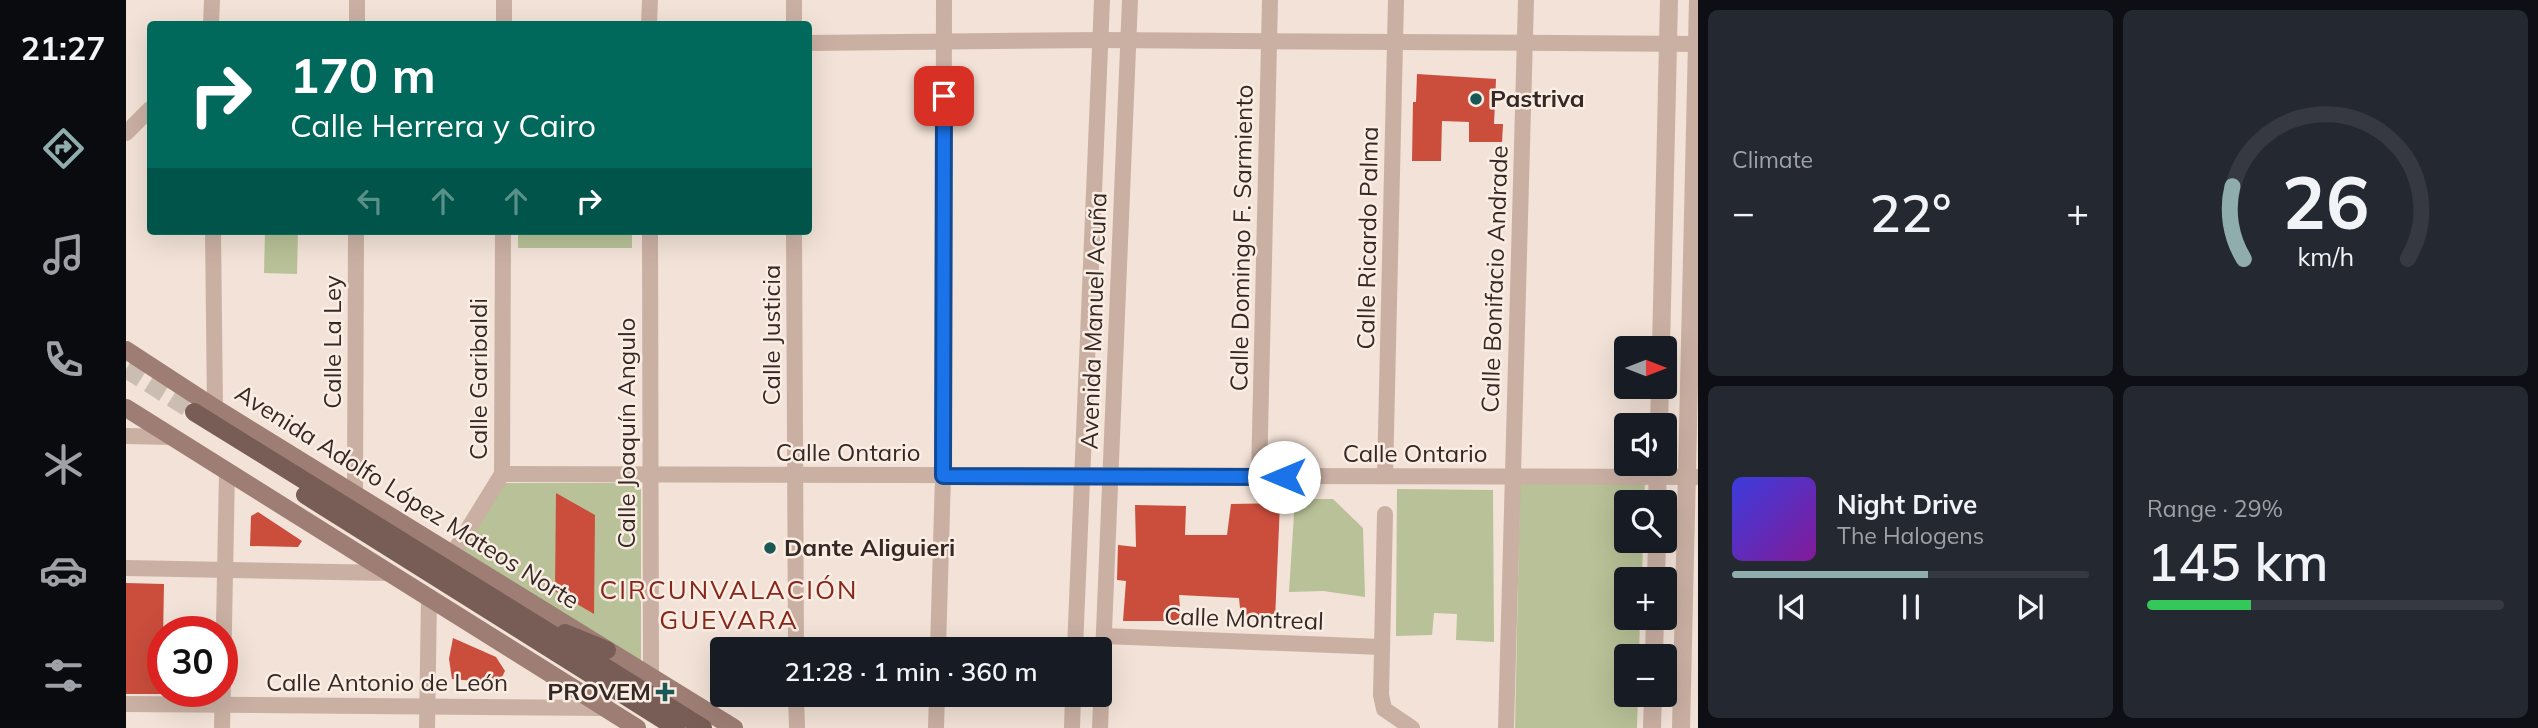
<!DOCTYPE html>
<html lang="en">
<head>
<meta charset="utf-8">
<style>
  :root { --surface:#171b24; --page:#242831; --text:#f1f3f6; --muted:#9ea1a6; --line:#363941; --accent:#90adad }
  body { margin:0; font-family:Mulish,sans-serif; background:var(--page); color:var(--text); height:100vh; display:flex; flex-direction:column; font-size:26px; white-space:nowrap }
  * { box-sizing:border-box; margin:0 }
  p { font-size:23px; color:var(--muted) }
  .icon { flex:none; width:38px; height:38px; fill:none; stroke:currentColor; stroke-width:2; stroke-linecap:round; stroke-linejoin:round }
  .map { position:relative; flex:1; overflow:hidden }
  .sheet { display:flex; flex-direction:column; gap:10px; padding:10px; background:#0d0f14; width:840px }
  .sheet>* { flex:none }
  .guide { position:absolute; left:21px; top:21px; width:665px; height:214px; border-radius:7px; box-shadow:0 7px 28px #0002; background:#00695c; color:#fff; overflow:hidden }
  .needle { width:46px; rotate:90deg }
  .fabs { position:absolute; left:1488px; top:336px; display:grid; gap:14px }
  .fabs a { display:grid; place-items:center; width:63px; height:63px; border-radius:7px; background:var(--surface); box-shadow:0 7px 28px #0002; font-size:35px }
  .speed { position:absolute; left:21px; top:616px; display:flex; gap:14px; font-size:35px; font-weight:700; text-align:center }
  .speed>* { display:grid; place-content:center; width:91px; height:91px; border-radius:50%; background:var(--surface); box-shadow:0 7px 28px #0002; line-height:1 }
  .speed .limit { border:10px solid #d22; background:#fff; color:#111 }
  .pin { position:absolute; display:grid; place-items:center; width:60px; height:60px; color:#fff; margin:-30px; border-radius:14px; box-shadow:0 4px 10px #0006 }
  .me { position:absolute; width:77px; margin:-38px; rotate:270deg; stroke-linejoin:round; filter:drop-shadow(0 0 5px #0008) }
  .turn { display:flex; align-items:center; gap:24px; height:147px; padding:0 28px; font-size:32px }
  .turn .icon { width:91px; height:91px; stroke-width:2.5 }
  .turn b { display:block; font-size:49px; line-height:60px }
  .lanes { display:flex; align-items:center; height:66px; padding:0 28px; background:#0003; justify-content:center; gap:35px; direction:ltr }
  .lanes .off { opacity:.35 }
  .big { font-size:52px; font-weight:600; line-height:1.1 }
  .sheet .widget { flex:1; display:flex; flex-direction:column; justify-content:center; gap:10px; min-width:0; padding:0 24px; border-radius:10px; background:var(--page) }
  .sheet .dial { align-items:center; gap:0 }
  .dial svg { height:182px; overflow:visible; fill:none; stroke:var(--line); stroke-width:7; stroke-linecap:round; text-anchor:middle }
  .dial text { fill:var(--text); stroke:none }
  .song { display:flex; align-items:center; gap:21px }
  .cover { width:84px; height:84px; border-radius:10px; background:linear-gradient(135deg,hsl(240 70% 55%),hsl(290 70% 35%)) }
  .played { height:7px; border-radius:4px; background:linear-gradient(90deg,var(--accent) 55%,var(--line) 55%) }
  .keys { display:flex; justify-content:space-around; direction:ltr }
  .heat { display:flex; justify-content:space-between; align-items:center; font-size:38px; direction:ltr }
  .charge { height:10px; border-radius:5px; background:linear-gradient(90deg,#34c759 29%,var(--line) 0) }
  .sheet .tiles { flex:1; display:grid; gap:10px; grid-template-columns:repeat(2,1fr) }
  .trip { position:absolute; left:584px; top:637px; width:402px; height:70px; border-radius:7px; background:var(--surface); box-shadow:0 7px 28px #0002; font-weight:600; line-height:70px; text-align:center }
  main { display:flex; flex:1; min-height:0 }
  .tabs { display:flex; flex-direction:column; width:126px; justify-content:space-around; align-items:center; background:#090b0e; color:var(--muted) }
  .tabs .icon { width:49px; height:49px }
  .tabs .active { color:var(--accent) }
  .tabs b { font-size:32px; color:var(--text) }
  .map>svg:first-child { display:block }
</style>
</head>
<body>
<main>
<nav class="tabs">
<b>21:27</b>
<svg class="icon active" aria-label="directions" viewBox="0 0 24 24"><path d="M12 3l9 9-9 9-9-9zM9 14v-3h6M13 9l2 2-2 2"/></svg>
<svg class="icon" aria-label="music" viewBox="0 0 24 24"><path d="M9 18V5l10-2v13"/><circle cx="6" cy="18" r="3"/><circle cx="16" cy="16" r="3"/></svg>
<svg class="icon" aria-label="phone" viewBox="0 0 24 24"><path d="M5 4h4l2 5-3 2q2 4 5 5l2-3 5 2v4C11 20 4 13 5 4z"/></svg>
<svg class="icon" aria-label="climate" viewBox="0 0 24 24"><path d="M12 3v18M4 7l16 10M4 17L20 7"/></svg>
<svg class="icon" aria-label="car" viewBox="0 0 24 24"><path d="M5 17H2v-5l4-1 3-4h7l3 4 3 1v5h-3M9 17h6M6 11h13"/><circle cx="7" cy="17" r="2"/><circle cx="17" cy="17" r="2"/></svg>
<svg class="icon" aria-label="filters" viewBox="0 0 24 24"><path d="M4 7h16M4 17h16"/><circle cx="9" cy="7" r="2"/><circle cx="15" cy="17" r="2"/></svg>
</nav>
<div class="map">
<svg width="1572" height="728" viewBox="0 0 1572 728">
  <rect width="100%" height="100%" fill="#f2e2d7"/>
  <g fill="#b8c197">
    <polygon points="139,231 172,231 171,274 138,273"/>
    <rect x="392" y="231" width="114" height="17"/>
    <polygon points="379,483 515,483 515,662 336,552"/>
    <polygon points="1394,484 1519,484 1518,502 1500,502 1500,541 1517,541 1516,579 1500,579 1500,618 1514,618 1513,656 1500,656 1500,695 1512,695 1511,728 1389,728"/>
    <polygon points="1271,489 1367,490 1368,642 1330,640 1331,614 1308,613 1306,635 1270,636"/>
    <polygon points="1169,499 1207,499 1237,528 1239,597 1197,591 1163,592"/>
  </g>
  <g fill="#cb4d3c">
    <polygon points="1291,74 1370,79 1368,124 1377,124 1376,142 1343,142 1343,122 1316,121 1315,161 1286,161 1287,102 1290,102"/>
    <polygon points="430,493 469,515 468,614 429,591"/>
    <polygon points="1154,503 1149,620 1115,618 1113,598 1053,595 1055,621 997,621 1000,581 991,580 992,545 1010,547 1009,505 1060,506 1059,535 1101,535 1105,504"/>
    <polygon points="132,512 176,541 172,547 124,546 125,516"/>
    <polygon points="0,583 38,584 36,694 0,694"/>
    <polygon points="327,638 370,657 379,671 376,677 360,682 326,679 323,659"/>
  </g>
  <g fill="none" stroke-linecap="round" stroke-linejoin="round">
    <polyline stroke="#ccbdb3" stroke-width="18" stroke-dasharray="18 9" stroke-linecap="butt" points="0,369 68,412"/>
    <g stroke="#cab0a3" stroke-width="16">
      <polyline points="85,24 86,0"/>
      <polyline points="231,24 231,0"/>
      <polyline points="378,24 378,0"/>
      <polyline points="523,24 524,0"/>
      <polyline points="668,24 668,0"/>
      <polyline points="682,43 975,40 1572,44"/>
      <polyline points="0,133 24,109"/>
      <polyline points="87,231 89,408"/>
      <polyline points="524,231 525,677"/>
      <polyline points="668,231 670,649"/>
      <polyline points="0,436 46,437"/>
      <polyline points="376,474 1572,477"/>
      <polyline points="1259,476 1270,0"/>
      <polyline points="1133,477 1144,0"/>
      <polyline points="229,495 230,231"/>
      <polyline points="1259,514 1255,695 1258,709 1286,728"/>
      <polyline points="326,555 376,474 377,231"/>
      <polyline points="0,568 263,573"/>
      <polyline points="978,636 1255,647"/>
      <polyline points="812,649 817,476 818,0"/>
      <polyline points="949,649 976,0"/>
      <polyline points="670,695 671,728"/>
      <polyline points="0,704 481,708"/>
      <polyline points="96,728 101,472"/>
      <polyline points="301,728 303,597"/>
      <polyline points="810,728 811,695"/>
      <polyline points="946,728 947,695"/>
      <polyline points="974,728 1004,0"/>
      <polyline points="1380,728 1400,0"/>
    </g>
    <g stroke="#cab0a3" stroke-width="18">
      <polyline points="1535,348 1543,0"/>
      <polyline points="1533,425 1534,387"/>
      <polyline points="1531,502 1532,464"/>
      <polyline points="1530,579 1531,541"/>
      <polyline points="1528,656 1529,618"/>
      <polyline points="1526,728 1527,695"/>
      <polyline points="1555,728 1572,0"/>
    </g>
    <g stroke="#9e7e74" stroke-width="18">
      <polyline points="0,350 89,408 608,728"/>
      <polyline points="0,408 511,728"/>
    </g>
    <g stroke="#785d56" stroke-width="18">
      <polyline points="68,412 577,728"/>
      <polyline points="179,495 550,728"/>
      <polyline points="439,633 481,650"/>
    </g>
  </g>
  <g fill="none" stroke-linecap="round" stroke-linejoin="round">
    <g stroke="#114b97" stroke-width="18">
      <polyline id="route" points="818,96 817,476 1158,477"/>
    </g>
    <use href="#route" stroke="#1a73e8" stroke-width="12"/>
  </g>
  <g fill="#195854" stroke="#faede3" stroke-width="2.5">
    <circle cx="1350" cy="99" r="7"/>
    <circle cx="644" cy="548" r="7"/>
    <path d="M535.5 681.5h7v7h7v7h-7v7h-7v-7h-7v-7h7z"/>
  </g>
  <g text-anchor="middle" stroke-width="5" stroke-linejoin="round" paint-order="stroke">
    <g font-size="24" font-weight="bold" fill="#352825" stroke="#faede3" text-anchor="start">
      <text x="1364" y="107">Pastriva</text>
      <text x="658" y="556">Dante Aliguieri</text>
      <text x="525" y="700" text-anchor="end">PROVEM</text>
    </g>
    <g font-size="24" fill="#352825" stroke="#faede3">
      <text transform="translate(1116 238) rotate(-89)" y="8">Calle Domingo F. Sarmiento</text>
      <text transform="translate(1242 238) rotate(-89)" y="8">Calle Ricardo Palma</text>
      <text transform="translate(1369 279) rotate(-88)" y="8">Calle Bonifacio Andrade</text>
      <text transform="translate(968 321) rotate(-88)" y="8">Avenida Manuel Acuña</text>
      <text transform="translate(646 335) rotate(-90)" y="8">Calle Justicia</text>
      <text transform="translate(207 342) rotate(-90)" y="8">Calle La Ley</text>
      <text transform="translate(353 379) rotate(-90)" y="8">Calle Garibaldi</text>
      <text transform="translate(501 433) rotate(-90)" y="8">Calle Joaquín Angulo</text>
      <text x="722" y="461">Calle Ontario</text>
      <text x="1289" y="462">Calle Ontario</text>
      <text transform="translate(281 497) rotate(32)" y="8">Avenida Adolfo López Mateos Norte</text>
      <text transform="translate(1118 619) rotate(2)" y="8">Calle Montreal</text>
      <text x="261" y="691">Calle Antonio de León</text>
    </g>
    <g font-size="26" letter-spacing="2" fill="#87271b" stroke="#faede3">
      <text x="603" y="599">CIRCUNVALACIÓN<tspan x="603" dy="30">GUEVARA</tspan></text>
    </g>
  </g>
</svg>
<div class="fabs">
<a><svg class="needle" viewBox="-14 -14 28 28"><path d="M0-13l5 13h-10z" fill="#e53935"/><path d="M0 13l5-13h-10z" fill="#9ea1a6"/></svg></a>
<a><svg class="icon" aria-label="sound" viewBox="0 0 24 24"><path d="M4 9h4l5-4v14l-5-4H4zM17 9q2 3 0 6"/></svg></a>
<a><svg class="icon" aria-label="search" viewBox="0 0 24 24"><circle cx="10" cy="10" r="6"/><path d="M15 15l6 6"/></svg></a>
<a>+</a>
<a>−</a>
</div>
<div class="speed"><div class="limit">30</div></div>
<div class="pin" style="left:818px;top:96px;background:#d93025"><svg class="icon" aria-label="arrive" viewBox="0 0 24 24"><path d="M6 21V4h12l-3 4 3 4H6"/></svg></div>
<svg class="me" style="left:1158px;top:477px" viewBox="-20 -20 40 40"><circle r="19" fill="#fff"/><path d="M0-13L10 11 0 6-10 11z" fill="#1a73e8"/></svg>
<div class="trip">21:28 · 1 min · 360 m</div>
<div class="guide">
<div class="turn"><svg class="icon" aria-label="right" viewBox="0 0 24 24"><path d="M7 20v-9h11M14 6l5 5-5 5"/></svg><div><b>170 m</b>Calle Herrera y Cairo</div></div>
<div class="lanes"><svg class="icon off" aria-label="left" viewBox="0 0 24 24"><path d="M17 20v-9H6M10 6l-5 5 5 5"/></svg><svg class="icon off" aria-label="ahead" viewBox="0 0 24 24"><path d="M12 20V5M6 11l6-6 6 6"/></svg><svg class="icon off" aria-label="ahead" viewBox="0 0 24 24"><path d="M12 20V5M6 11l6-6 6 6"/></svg><svg class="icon" aria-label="right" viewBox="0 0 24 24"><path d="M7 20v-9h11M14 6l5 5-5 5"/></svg></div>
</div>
</div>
<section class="sheet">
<div class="tiles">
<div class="widget"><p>Climate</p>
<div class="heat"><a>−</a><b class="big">22°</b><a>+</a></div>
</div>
<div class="widget dial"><svg viewBox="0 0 100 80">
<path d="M14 69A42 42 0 1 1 86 69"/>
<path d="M14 69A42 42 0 0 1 9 37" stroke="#90adad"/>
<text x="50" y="56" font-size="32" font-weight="700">26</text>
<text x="50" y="72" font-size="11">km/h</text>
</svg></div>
<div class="widget">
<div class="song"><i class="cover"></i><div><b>Night Drive</b><p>The Halogens</p></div></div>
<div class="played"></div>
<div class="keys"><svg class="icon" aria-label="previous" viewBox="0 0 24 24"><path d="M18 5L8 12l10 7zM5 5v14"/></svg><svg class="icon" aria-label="pause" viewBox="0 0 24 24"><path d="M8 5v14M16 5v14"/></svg><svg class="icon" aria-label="next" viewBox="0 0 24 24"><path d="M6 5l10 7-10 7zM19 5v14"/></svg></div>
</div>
<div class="widget"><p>Range · 29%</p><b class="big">145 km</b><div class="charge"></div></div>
</div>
</section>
</main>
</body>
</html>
